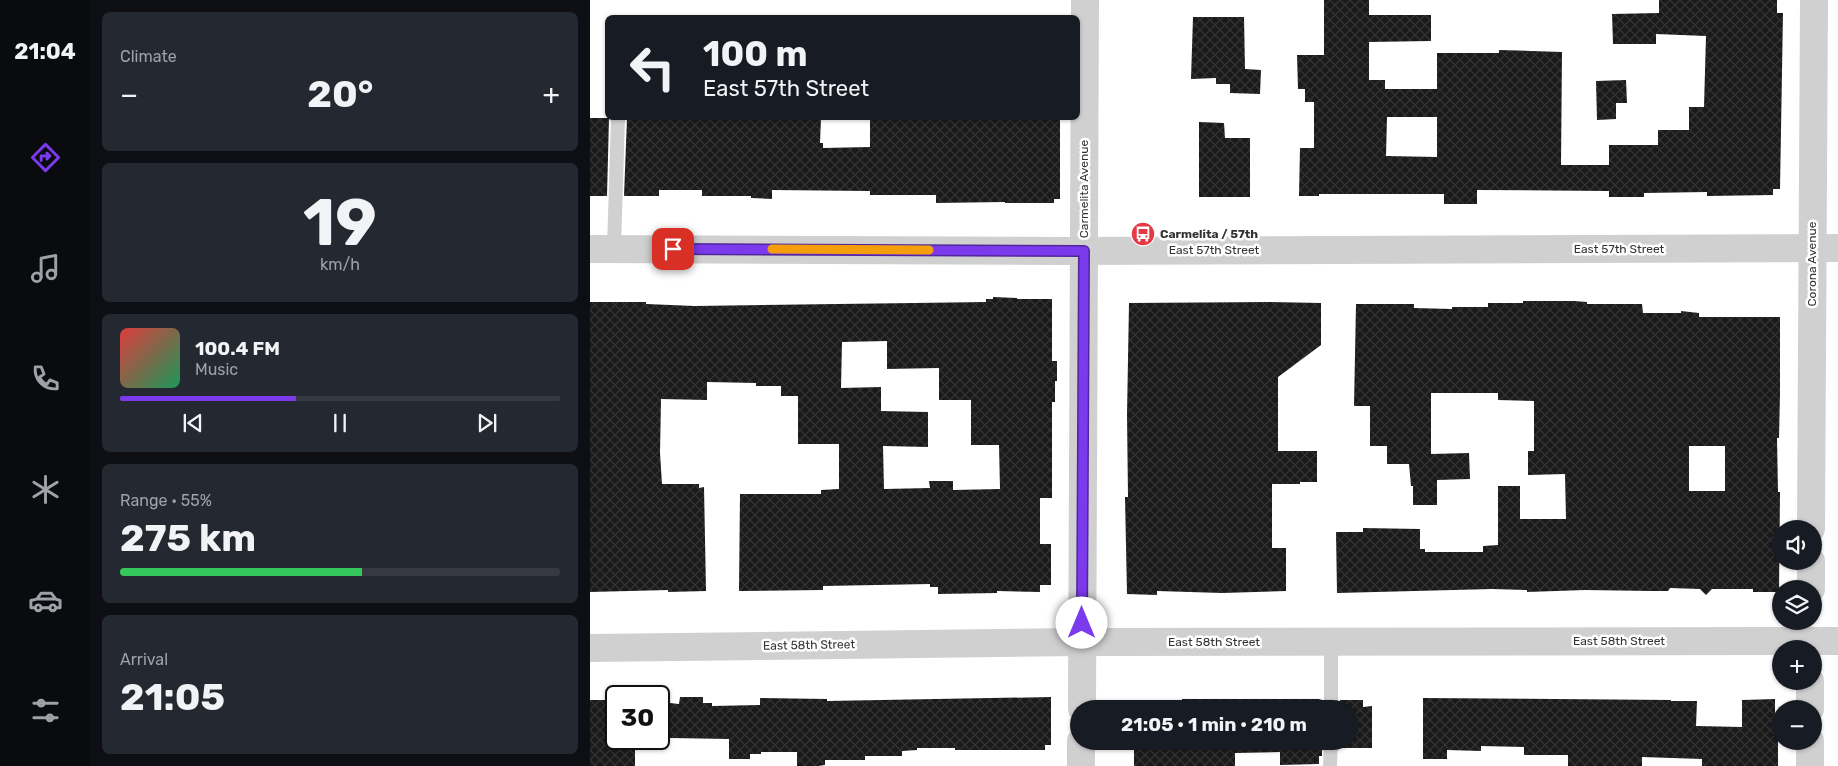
<!DOCTYPE html>
<html lang="en">
<head>
<meta charset="utf-8">
<style>
  :root { --surface:#171b24; --page:#242831; --text:#f1f3f6; --muted:#9ea1a6; --line:#363941; --accent:#7c3aed }
  body { margin:0; font-family:Rubik,sans-serif; background:var(--page); color:var(--text); height:100vh; display:flex; flex-direction:column; font-size:19px; white-space:nowrap }
  * { box-sizing:border-box; margin:0 }
  p { font-size:16px; color:var(--muted) }
  .icon { flex:none; width:28px; height:28px; fill:none; stroke:currentColor; stroke-width:2; stroke-linecap:round; stroke-linejoin:round }
  .map { position:relative; flex:1; overflow:hidden }
  .details { display:flex; flex-direction:column; gap:12px; padding:12px; background:#0d0f14; width:500px }
  .details>* { flex:none }
  .banner { position:absolute; left:15px; top:15px; width:475px; height:105px; border-radius:8px; box-shadow:0 1px 4px #0004; background:#171b24; color:var(--text); overflow:hidden }
  .fabs { position:absolute; left:1182px; top:520px; display:grid; gap:10px }
  .fabs a { display:grid; place-items:center; width:50px; height:50px; border-radius:50%; background:var(--surface); box-shadow:0 1px 4px #0004; font-size:25px }
  .speed { position:absolute; left:15px; top:685px; display:flex; gap:10px; font-size:25px; font-weight:700; text-align:center }
  .speed>* { display:grid; place-content:center; width:65px; height:65px; border-radius:50%; background:var(--surface); box-shadow:0 1px 4px #0004; line-height:1 }
  .speed .limit { border:2px solid #111; border-radius:8px; background:#fff; color:#111 }
  .pin { position:absolute; display:grid; place-items:center; width:42px; height:42px; color:#fff; margin:-21px; border-radius:10px; box-shadow:0 2px 8px #0006 }
  .me { position:absolute; width:55px; margin:-28px; rotate:0deg; stroke-linejoin:round; filter:drop-shadow(0 0 4px #0008) }
  .turn { display:flex; align-items:center; gap:18px; height:105px; padding:0 15px; font-size:22px }
  .turn .icon { width:65px; height:65px; stroke-width:2.5 }
  .turn b { display:block; font-size:35px; line-height:42px }
  .big { font-size:38px; font-weight:700; line-height:1.1 }
  .details .widget { flex:1; display:flex; flex-direction:column; justify-content:center; gap:8px; min-width:0; padding:0 18px; border-radius:8px; background:var(--page) }
  .details .dial { align-items:center; gap:0 }
  .dial b { font-size:65px; line-height:1 }
  .song { display:flex; align-items:center; gap:15px }
  .cover { width:60px; height:60px; border-radius:8px; background:linear-gradient(135deg,hsl(0 70% 55%),hsl(150 70% 35%)) }
  .played { height:5px; border-radius:2px; background:linear-gradient(90deg,var(--accent) 40%,var(--line) 40%) }
  .keys { display:flex; justify-content:space-around; direction:ltr }
  .heat { display:flex; justify-content:space-between; align-items:center; font-size:28px; direction:ltr }
  .charge { height:8px; border-radius:4px; background:linear-gradient(90deg,#34c759 55%,var(--line) 0) }
  .trip { position:absolute; left:480px; top:700px; width:288px; height:50px; border-radius:25px; background:var(--surface); box-shadow:0 1px 4px #0004; font-weight:700; line-height:50px; text-align:center }
  main { display:flex; flex:1; min-height:0 }
  .dock { display:flex; flex-direction:column; width:90px; justify-content:space-around; align-items:center; background:#090b0e; color:var(--muted) }
  .dock .icon { width:35px; height:35px }
  .dock .selected { color:var(--accent) }
  .dock b { font-size:22px; color:var(--text) }
  .map>svg:first-child { display:block }
</style>
</head>
<body>
<main>
<nav class="dock">
<b>21:04</b>
<svg class="icon selected" aria-label="directions" viewBox="0 0 24 24"><path d="M12 3l9 9-9 9-9-9zM9 14v-3h6M13 9l2 2-2 2"/></svg>
<svg class="icon" aria-label="music" viewBox="0 0 24 24"><path d="M9 18V5l10-2v13"/><circle cx="6" cy="18" r="3"/><circle cx="16" cy="16" r="3"/></svg>
<svg class="icon" aria-label="phone" viewBox="0 0 24 24"><path d="M5 4h4l2 5-3 2q2 4 5 5l2-3 5 2v4C11 20 4 13 5 4z"/></svg>
<svg class="icon" aria-label="climate" viewBox="0 0 24 24"><path d="M12 3v18M4 7l16 10M4 17L20 7"/></svg>
<svg class="icon" aria-label="car" viewBox="0 0 24 24"><path d="M5 17H2v-5l4-1 3-4h7l3 4 3 1v5h-3M9 17h6M6 11h13"/><circle cx="7" cy="17" r="2"/><circle cx="17" cy="17" r="2"/></svg>
<svg class="icon" aria-label="filters" viewBox="0 0 24 24"><path d="M4 7h16M4 17h16"/><circle cx="9" cy="7" r="2"/><circle cx="15" cy="17" r="2"/></svg>
</nav>
<section class="details">
<div class="widget"><p>Climate</p>
<div class="heat"><a>−</a><b class="big">20°</b><a>+</a></div>
</div>
<div class="widget dial"><b>19</b><p>km/h</p></div>
<div class="widget">
<div class="song"><i class="cover"></i><div><b>100.4 FM</b><p>Music</p></div></div>
<div class="played"></div>
<div class="keys"><svg class="icon" aria-label="previous" viewBox="0 0 24 24"><path d="M18 5L8 12l10 7zM5 5v14"/></svg><svg class="icon" aria-label="pause" viewBox="0 0 24 24"><path d="M8 5v14M16 5v14"/></svg><svg class="icon" aria-label="next" viewBox="0 0 24 24"><path d="M6 5l10 7-10 7zM19 5v14"/></svg></div>
</div>
<div class="widget"><p>Range · 55%</p><b class="big">275 km</b><div class="charge"></div></div>
<div class="widget"><p>Arrival</p><b class="big">21:05</b></div>
</section>
<div class="map">
<svg width="1248" height="766" viewBox="0 0 1248 766">
  <defs>
    <pattern id="building-cross-hatch" width="8" height="8" patternUnits="userSpaceOnUse" patternTransform="scale(1.25)"><rect width="8" height="8" fill="#1a1a1a"/><path d="M0 0l8 8M0 8l8-8" fill="none" stroke="#333"/></pattern>
  </defs>
  <rect width="100%" height="100%" fill="#fff"/>
  <g fill="url(#building-cross-hatch)" fill-rule="evenodd">
    <path d="M734 0H779V15H841V41L779 42V80H795V89H847V53H909V50L972 52 971 165H1019V145H1068V130H1099V107H1114L1116 36 1066 34V44H1023L1022 14 1069 13V0H1187V13H1193L1190 189H1183V195L1117 196V192L1054 193V197H1019V191L887 190V204H854V194H729V196H709L710 148H724V102H715V89H708L707 55H734ZM797 117H847V157L796 156Z"/>
    <polygon points="603,17 654,17 655,69 671,70 670,94 640,93 640,84 626,84 626,78 601,79"/>
    <polygon points="1036,80 1037,103 1026,103 1026,119 1007,120 1006,81"/>
    <polygon points="0,118 19,118 17,196 0,196"/>
    <polygon points="37,118 231,118 230,143 233,143 233,148 280,147 280,118 470,118 470,199 464,199 464,203 415,203 415,202 346,203 346,195 280,195 280,191 182,190 182,199 161,198 161,196 112,196 112,190 69,190 69,196 34,196"/>
    <polygon points="609,122 634,123 635,138 660,138 660,197 609,197"/>
    <path d="M403 297 427 298V299H462V361H467V381H465V402H462V498H450V544H461V585H450V592L407 591V593L348 594V587H340V584L233 586V590L149 591 150 494H231V490L249 489V444H208V396H191V386H166V383L117 382V400L71 399 70 453 72 484H109V488L114 487 116 591 78 592V590L0 592V302H56V304L105 306 324 303 396 302V299H403ZM297 341V369L349 368V400H381V445H409L410 489 363 490V481H339L340 488 294 489 293 446 338 447V412L291 411V387L251 388 252 342Z"/>
    <path d="M933 301H984L997 302V304H1052L1053 313H1091V311L1109 313V317H1190V394L1189 438H1187L1188 492H1190L1189 592H1163V589H1122L1116 595 1110 589 1080 588 1078 591H1062L995 590 937 592V590L902 589 747 593 746 532H773V528L830 529V549H835V552H893V546L908 545V486H930V519H976L975 474 938 475V451H944V401L908 400V393H841V454L879 453 880 479 847 480V505H823V486H821L819 464H797V446H780V406H764L766 304H824V308L862 309V307H898V303H933ZM1099 446H1135V491H1099Z"/>
    <polygon points="680,302 731,303 731,345 688,377 688,451 727,451 727,482 710,482 710,484 682,484 682,548 696,548 696,591 632,593 567,591 567,595 537,594 535,497 538,497 537,415 539,303"/>
    <polygon points="90,697 113,697 113,703 122,703 122,706 170,705 170,698 237,699 237,701 461,697 461,745 455,745 455,750 365,750 365,748 327,748 327,750 312,751 312,756 275,756 275,760 235,760 235,765 228,766 207,766 207,752 171,752 171,754 160,754 160,759 139,759 139,739 80,738 80,703 89,704"/>
    <polygon points="833,698 1081,700 1081,701 1107,701 1106,726 1152,727 1152,700 1185,699 1185,723 1188,723 1188,766 1112,766 1112,759 1052,757 1052,766 978,766 978,755 934,755 934,747 891,746 891,751 857,750 857,759 833,759"/>
    <polygon points="592,699 729,699 732,700 732,709 543,709 543,707 592,706"/>
    <polygon points="0,700 23,700 23,739 45,739 45,766 0,766"/>
    <polygon points="750,700 773,700 773,707 782,706 782,748 749,748 750,741 759,741 759,709 750,709"/>
    <polygon points="544,741 732,741 732,756 729,756 729,764 690,765 690,752 645,753 645,766 544,766"/>
  </g>
  <g fill="none" stroke-linecap="round" stroke-linejoin="round">
    <g stroke="#d0d0d0" stroke-width="14">
      <polyline points="24,248 28,118"/>
      <polyline points="741,709 741,641"/>
      <polyline points="740,765 741,741"/>
    </g>
    <g stroke="#d0d0d0" stroke-width="28">
      <polyline points="0,249 477,251 1248,248"/>
      <polyline points="1221,529 1224,0"/>
      <polyline points="1221,589 1221,561"/>
      <polyline points="0,648 492,642 1248,641"/>
      <polyline points="492,709 495,0"/>
      <polyline points="1220,709 1220,681"/>
      <polyline points="491,766 491,741"/>
      <polyline points="1220,766 1220,741"/>
    </g>
  </g>
  <g fill="none" stroke-linecap="round" stroke-linejoin="round">
    <g stroke="#51269a" stroke-width="12">
      <polyline id="route" points="83,249 494,251 492,623"/>
    </g>
    <use href="#route" stroke="#7c3aed" stroke-width="9"/>
    <polyline stroke="#f59e0b" stroke-width="9" points="182,249 339,250"/>
  </g>
  <defs>
    <g id="bus-disc" transform="scale(1.25)"><circle r="9.5" fill="#e63946" stroke="#fff"/><path d="M-5-6H5V4H4V6H2V4H-2V6H-4V4H-5ZM-3.5-4V0h7V-4ZM-3.5 1.2v1.5H-2V1.2ZM2 1.2v1.5H3.5V1.2Z" fill="#fff"/></g>
  </defs>
  <g fill-rule="evenodd">
    <use href="#bus-disc" x="553" y="234"/>
  </g>
  <g text-anchor="middle" stroke-width="5" stroke-linejoin="round" paint-order="stroke">
    <g font-size="12" fill="#333" stroke="#fff">
      <text transform="translate(494 189) rotate(-90)" y="4">Carmelita Avenue</text>
      <text x="1029" y="253">East 57th Street</text>
      <text x="624" y="254">East 57th Street</text>
      <text transform="translate(1222 264) rotate(-90)" y="4">Corona Avenue</text>
      <text x="1029" y="645">East 58th Street</text>
      <text x="624" y="646">East 58th Street</text>
      <text transform="translate(219 645) rotate(-1)" y="4">East 58th Street</text>
    </g>
    <g font-size="12" font-weight="bold" fill="#333" stroke="#fff" text-anchor="start">
      <text x="570" y="238">Carmelita / 57th</text>
    </g>
  </g>
</svg>
<div class="fabs">
<a><svg class="icon" aria-label="sound" viewBox="0 0 24 24"><path d="M4 9h4l5-4v14l-5-4H4zM17 9q2 3 0 6"/></svg></a>
<a><svg class="icon" aria-label="layers" viewBox="0 0 24 24"><path d="M12 4l9 5-9 5-9-5zM3 14l9 5 9-5"/></svg></a>
<a>+</a>
<a>−</a>
</div>
<div class="speed"><div class="limit">30</div></div>
<div class="pin" style="left:83px;top:249px;background:#d93025"><svg class="icon" aria-label="arrive" viewBox="0 0 24 24"><path d="M6 21V4h12l-3 4 3 4H6"/></svg></div>
<svg class="me" style="left:492px;top:623px" viewBox="-20 -20 40 40"><circle r="19" fill="#fff"/><path d="M0-13L10 11 0 6-10 11z" fill="#7c3aed"/></svg>
<div class="trip">21:05 · 1 min · 210 m</div>
<div class="banner">
<div class="turn"><svg class="icon" aria-label="left" viewBox="0 0 24 24"><path d="M17 20v-9H6M10 6l-5 5 5 5"/></svg><div><b>100 m</b>East 57th Street</div></div>
</div>
</div>
</main>
</body>
</html>
